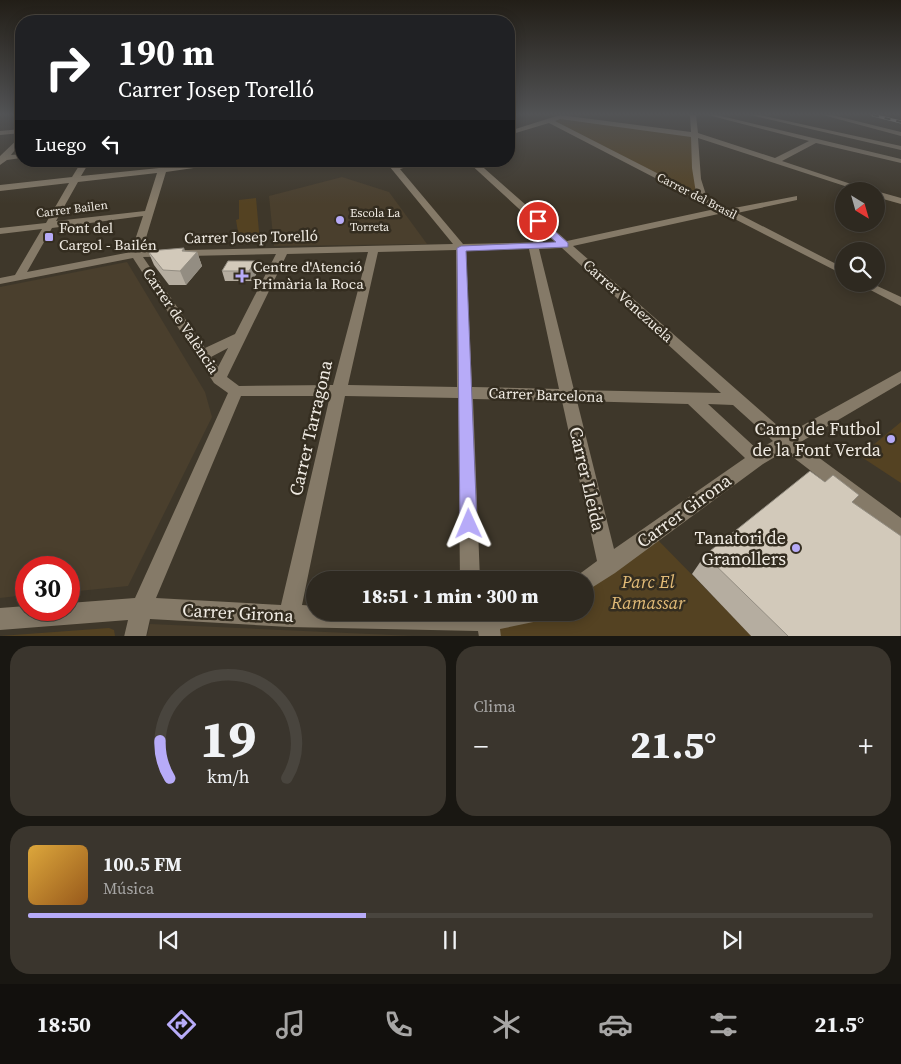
<!DOCTYPE html>
<html lang="es">
<head>
<meta charset="utf-8">
<style>
  :root { --surface:#2e2920; --page:#3a352d; --text:#f1f3f6; --muted:#a7a6a5; --line:#49453e; --accent:#b7abf8 }
  body { margin:0; font-family:"Source Serif 4",serif; background:var(--page); color:var(--text); height:100vh; display:flex; flex-direction:column; font-size:19px; white-space:nowrap }
  * { box-sizing:border-box; margin:0 }
  p { font-size:16px; color:var(--muted) }
  .icon { flex:none; width:28px; height:28px; fill:none; stroke:currentColor; stroke-width:2; stroke-linecap:round; stroke-linejoin:round }
  .map { position:relative; height:636px; overflow:hidden }
  .details { display:flex; flex-direction:column; gap:10px; padding:10px; background:#191712; flex:1 }
  .details>* { flex:none }
  .banner { position:absolute; left:15px; top:15px; width:500px; height:152px; border-radius:20px; box-shadow:0 2px 12px #0003,0 0 0 1px var(--line); background:#202124; color:#fff; overflow:hidden }
  .needle { width:32px; rotate:143deg }
  .buttons { position:absolute; left:835px; top:182px; display:grid; gap:10px }
  .buttons a { display:grid; place-items:center; width:50px; height:50px; border-radius:50%; background:var(--surface); box-shadow:0 2px 12px #0003,0 0 0 1px var(--line); font-size:25px }
  .speed { position:absolute; left:15px; top:556px; display:flex; gap:10px; font-size:25px; font-weight:700; text-align:center }
  .speed>* { display:grid; place-content:center; width:65px; height:65px; border-radius:50%; background:var(--surface); box-shadow:0 2px 12px #0003,0 0 0 1px var(--line); line-height:1 }
  .speed .limit { border:8px solid #d22; background:#fff; color:#111 }
  .pin { position:absolute; display:grid; place-items:center; width:42px; height:42px; color:#fff; margin:-21px; border:2px solid #fff; border-radius:50%; box-shadow:0 1px 5px #0007 }
  .me { position:absolute; width:55px; margin:-28px; rotate:359deg; stroke-linejoin:round; filter:drop-shadow(0 0 4px #0008) }
  .turn { display:flex; align-items:center; gap:18px; height:105px; padding:0 20px; font-size:22px }
  .turn .icon { width:65px; height:65px; stroke-width:2.5 }
  .turn b { display:block; font-size:35px; line-height:42px }
  .then { display:flex; align-items:center; height:48px; padding:0 20px; background:#0003; gap:10px; font-size:19px }
  .big { font-size:38px; font-weight:800; line-height:1.1 }
  .details .card { flex:1; display:flex; flex-direction:column; justify-content:center; gap:8px; min-width:0; padding:0 18px; border-radius:20px; background:var(--page) }
  .details .dial { align-items:center; gap:0 }
  .dial svg { height:130px; overflow:visible; fill:none; stroke:var(--line); stroke-width:7; stroke-linecap:round; text-anchor:middle }
  .dial text { fill:var(--text); stroke:none }
  .song { display:flex; align-items:center; gap:15px }
  .cover { width:60px; height:60px; border-radius:8px; background:linear-gradient(135deg,hsl(40 70% 55%),hsl(30 70% 35%)) }
  .played { height:5px; border-radius:2px; background:linear-gradient(90deg,var(--accent) 40%,var(--line) 40%) }
  .keys { display:flex; justify-content:space-around; direction:ltr }
  .heat { display:flex; justify-content:space-between; align-items:center; font-size:28px; direction:ltr }
  .details .tiles { flex:1; display:grid; gap:10px; grid-template-columns:1fr 1fr }
  .card:last-child { grid-column:span 2 }
  .trip { position:absolute; left:306px; top:571px; width:288px; height:50px; border-radius:25px; background:var(--surface); box-shadow:0 2px 12px #0003,0 0 0 1px var(--line); font-weight:800; line-height:50px; text-align:center }
  .tabs { display:flex; height:80px; justify-content:space-around; align-items:center; background:#12100d; color:var(--muted) }
  .tabs .icon { width:35px; height:35px }
  .tabs .selected { color:var(--accent) }
  .tabs b { font-size:22px; color:var(--text) }
  .map>svg:first-child { display:block }
</style>
</head>
<body>
<div class="map">
<svg width="901" height="637" viewBox="0 0 901 637">
  <rect width="100%" height="100%" fill="#3e372a"/>
  <g fill="#4a3f2d">
    <polygon points="342,177 389,192 427,244 274,246 269,196"/>
    <polygon points="127,262 205,392 212,417 128,586 69,592 69,568 26,568 26,595 0,598 0,287"/>
    <polygon points="150,624 414,636 147,636"/>
  </g>
  <g fill="#544222">
    <polygon points="560,117 696,135 696,159 703,199 549,120"/>
    <polygon points="256,198 260,243 239,238 236,220 239,219 239,200"/>
    <polygon points="901,422 901,483 860,456"/>
    <polygon points="653,535 752,636 490,636 487,620 535,613 585,612 585,582"/>
    <polygon points="109,628 114,630 115,636 0,636"/>
  </g>
  <g fill="none" stroke-linecap="round" stroke-linejoin="round">
    <g fill="#857a68" fill-rule="evenodd">
      <path d="M560 115 691 132 690 115H696L698 133 775 158 809 141 708 115H717L901 159V163L816 143 782 161 872 191H860L698 138 701 179 707 198 729 209 797 196V200L737 213 844 268V275L723 213 573 246 787 434 901 371V383L799 443 901 518V538L894 535 785 451 763 464 615 573 585 592V580H576L578 575 597 561 562 401 473 399 480 580H460L458 398 345 396 302 605 315 606V612H546L543 620 500 629 501 637H479L478 631 289 627 150 619 146 637H124L128 620 0 630V608L26 606V610H69V603L135 598 228 393 214 383 133 258 0 284V278L15 275 42 229 0 234V228L46 223 69 183 0 191V185L72 177 82 161H90L81 176 159 168 161 161H169L167 167 215 161H242L166 172 142 251 453 244 385 161H393L397 165 413 161H427L400 169 463 244 555 242 467 161H476L567 241 715 209 549 123 509 135V131ZM560 119 691 137 692 168 696 193 555 121ZM157 173 145 211 56 221 78 182ZM143 216 131 252 27 272 52 228ZM562 248 721 393 574 390 539 249ZM529 249 559 389 472 387 466 250ZM456 250 457 387 348 385 378 252ZM368 252 333 385 239 386 227 377 287 254ZM276 254 235 334 205 348 143 257ZM228 348 218 367 211 357ZM241 396H330L281 605 156 598ZM577 401 688 404 745 458 614 549ZM708 404 733 405 773 441 758 450Z"/>
      <polygon points="750,115 760,115 901,146 901,150"/>
      <polygon points="823,115 832,115 901,132 901,136"/>
      <polygon points="21,129 21,133 0,135 0,131"/>
      <polygon points="21,136 21,142 11,155 21,154 21,158 7,160 0,165 0,156"/>
      <polygon points="876,191 901,198 901,204 876,197"/>
      <polygon points="859,284 873,284 901,297 901,306"/>
    </g>
    <g stroke="#d9d4cb" stroke-width="3">
      <polyline id="rail" points="873,115 901,122"/>
    </g>
    <use href="#rail" stroke="#342d20" stroke-width="2" stroke-dasharray="6" stroke-linecap="butt"/>
  </g>
  <g fill="#b5ada0">
    <polygon points="148,251 197,252 202,266 186,285 169,285 154,265"/>
    <polygon points="222,271 258,271 252,281 225,281"/>
    <polygon points="852,502 901,637 752,637 692,574 705,555"/>
  </g>
  <g fill="#938d82">
    <polygon points="184,248 189,260 197,252 202,266 186,285 180,271 182,251"/>
    <polygon points="255,261 258,271 252,281 249,271"/>
  </g>
  <g fill="#d2c9ba" stroke="#938d82">
    <polygon points="184,248 182,251 197,252 180,271 163,270 148,251"/>
    <polygon points="228,261 255,261 249,271 222,271"/>
    <polygon points="810,471 825,482 833,475 859,495 852,502 901,536 901,637 789,637 705,555"/>
  </g>
  <linearGradient id="sky" x2="0" y2="1"><stop stop-color="#221e17"/><stop offset="0.56" stop-color="#525355"/><stop offset="1" stop-color="#525355" stop-opacity="0"/></linearGradient>
  <rect width="901" height="204" fill="url(#sky)"/>
  <polygon fill="#b7abf8" stroke="#776fa1" points="535,219 541,219 568,243 568,247 466,251 477,524 475,530 469,532 463,530 460,524 457,248 461,246 556,242 535,223"/>
  <g fill="#b7abf8" stroke="#342d20" stroke-width="2">
    <circle cx="340" cy="220" r="5"/>
    <rect x="44" y="232" width="10" height="10" rx="2.5"/>
    <path d="M239.5 268.5h5v5h5v5h-5v5h-5v-5h-5v-5h5z"/>
    <circle cx="891" cy="439" r="5"/>
    <circle cx="796" cy="548" r="5"/>
  </g>
  <g text-anchor="middle" stroke-width="5" stroke-linejoin="round" paint-order="stroke">
    <g font-size="12" fill="#f0ebe3" stroke="#342d20">
      <text transform="translate(697 196) rotate(27)" y="4">Carrer del Brasil</text>
      <text transform="translate(72 209) rotate(-7)" y="4">Carrer Bailen</text>
    </g>
    <g font-size="12" fill="#f0ebe3" stroke="#342d20" text-anchor="start">
      <text x="350" y="217">Escola La<tspan x="350" dy="14">Torreta</tspan></text>
    </g>
    <g font-size="15" fill="#f0ebe3" stroke="#342d20" text-anchor="start">
      <text x="59" y="233">Font del<tspan x="59" dy="17">Cargol - Bailén</tspan></text>
      <text x="253" y="272">Centre d'Atenció<tspan x="253" dy="17">Primària la Roca</tspan></text>
    </g>
    <g font-size="15" fill="#f0ebe3" stroke="#342d20">
      <text transform="translate(251 237) rotate(-1)" y="5">Carrer Josep Torelló</text>
      <text transform="translate(628 301) rotate(42)" y="5">Carrer Venezuela</text>
      <text transform="translate(181 321) rotate(56)" y="5">Carrer de València</text>
      <text transform="translate(546 395) rotate(2)" y="5">Carrer Barcelona</text>
    </g>
    <g font-size="18" fill="#f0ebe3" stroke="#342d20">
      <text transform="translate(311 428) rotate(-77)" y="6">Carrer Tarragona</text>
      <text transform="translate(587 479) rotate(77)" y="6">Carrer Lleida</text>
      <text transform="translate(684 511) rotate(-36)" y="6">Carrer Girona</text>
      <text transform="translate(238 613) rotate(3)" y="6">Carrer Girona</text>
    </g>
    <g font-size="18" fill="#f0ebe3" stroke="#342d20" text-anchor="end">
      <text x="881" y="435">Camp de Futbol<tspan x="881" dy="21">de la Font Verda</tspan></text>
      <text x="786" y="544">Tanatori de<tspan x="786" dy="21">Granollers</tspan></text>
    </g>
    <g font-size="18" font-style="italic" fill="#e2bb77" stroke="#342d20">
      <text x="648" y="588">Parc El<tspan x="648" dy="21">Ramassar</tspan></text>
    </g>
  </g>
</svg>
<div class="buttons">
<a><svg class="needle" viewBox="-14 -14 28 28"><path d="M0-13l5 13h-10z" fill="#e53935"/><path d="M0 13l5-13h-10z" fill="#a7a6a5"/></svg></a>
<a><svg class="icon" aria-label="search" viewBox="0 0 24 24"><circle cx="10" cy="10" r="6"/><path d="M15 15l6 6"/></svg></a>
</div>
<div class="speed"><div class="limit">30</div></div>
<div class="pin" style="left:538px;top:221px;background:#d93025"><svg class="icon" aria-label="arrive" viewBox="0 0 24 24"><path d="M6 21V4h12l-3 4 3 4H6"/></svg></div>
<svg class="me" style="left:469px;top:524px" viewBox="-20 -20 40 40"><path d="M0-17L14 15 0 8-14 15z" fill="#b7abf8" stroke="#fff" stroke-width="4"/></svg>
<div class="trip">18:51 · 1 min · 300 m</div>
<div class="banner">
<div class="turn"><svg class="icon" aria-label="right" viewBox="0 0 24 24"><path d="M7 20v-9h11M14 6l5 5-5 5"/></svg><div><b>190 m</b>Carrer Josep Torelló</div></div>
<div class="then">Luego<svg class="icon" aria-label="left" viewBox="0 0 24 24"><path d="M17 20v-9H6M10 6l-5 5 5 5"/></svg></div>
</div>
</div>
<section class="details">
<div class="tiles">
<div class="card dial"><svg viewBox="0 0 100 80">
<path d="M14 69A42 42 0 1 1 86 69"/>
<path d="M14 69A42 42 0 0 1 8 46" stroke="#b7abf8"/>
<text x="50" y="56" font-size="32" font-weight="700">19</text>
<text x="50" y="72" font-size="11">km/h</text>
</svg></div>
<div class="card"><p>Clima</p>
<div class="heat"><a>−</a><b class="big">21.5°</b><a>+</a></div>
</div>
<div class="card">
<div class="song"><i class="cover"></i><div><b>100.5 FM</b><p>Música</p></div></div>
<div class="played"></div>
<div class="keys"><svg class="icon" aria-label="previous" viewBox="0 0 24 24"><path d="M18 5L8 12l10 7zM5 5v14"/></svg><svg class="icon" aria-label="pause" viewBox="0 0 24 24"><path d="M8 5v14M16 5v14"/></svg><svg class="icon" aria-label="next" viewBox="0 0 24 24"><path d="M6 5l10 7-10 7zM19 5v14"/></svg></div>
</div>
</div>
</section>
<nav class="tabs">
<b>18:50</b>
<svg class="icon selected" aria-label="directions" viewBox="0 0 24 24"><path d="M12 3l9 9-9 9-9-9zM9 14v-3h6M13 9l2 2-2 2"/></svg>
<svg class="icon" aria-label="music" viewBox="0 0 24 24"><path d="M9 18V5l10-2v13"/><circle cx="6" cy="18" r="3"/><circle cx="16" cy="16" r="3"/></svg>
<svg class="icon" aria-label="phone" viewBox="0 0 24 24"><path d="M5 4h4l2 5-3 2q2 4 5 5l2-3 5 2v4C11 20 4 13 5 4z"/></svg>
<svg class="icon" aria-label="climate" viewBox="0 0 24 24"><path d="M12 3v18M4 7l16 10M4 17L20 7"/></svg>
<svg class="icon" aria-label="car" viewBox="0 0 24 24"><path d="M5 17H2v-5l4-1 3-4h7l3 4 3 1v5h-3M9 17h6M6 11h13"/><circle cx="7" cy="17" r="2"/><circle cx="17" cy="17" r="2"/></svg>
<svg class="icon" aria-label="filters" viewBox="0 0 24 24"><path d="M4 7h16M4 17h16"/><circle cx="9" cy="7" r="2"/><circle cx="15" cy="17" r="2"/></svg>
<b>21.5°</b>
</nav>
</body>
</html>
